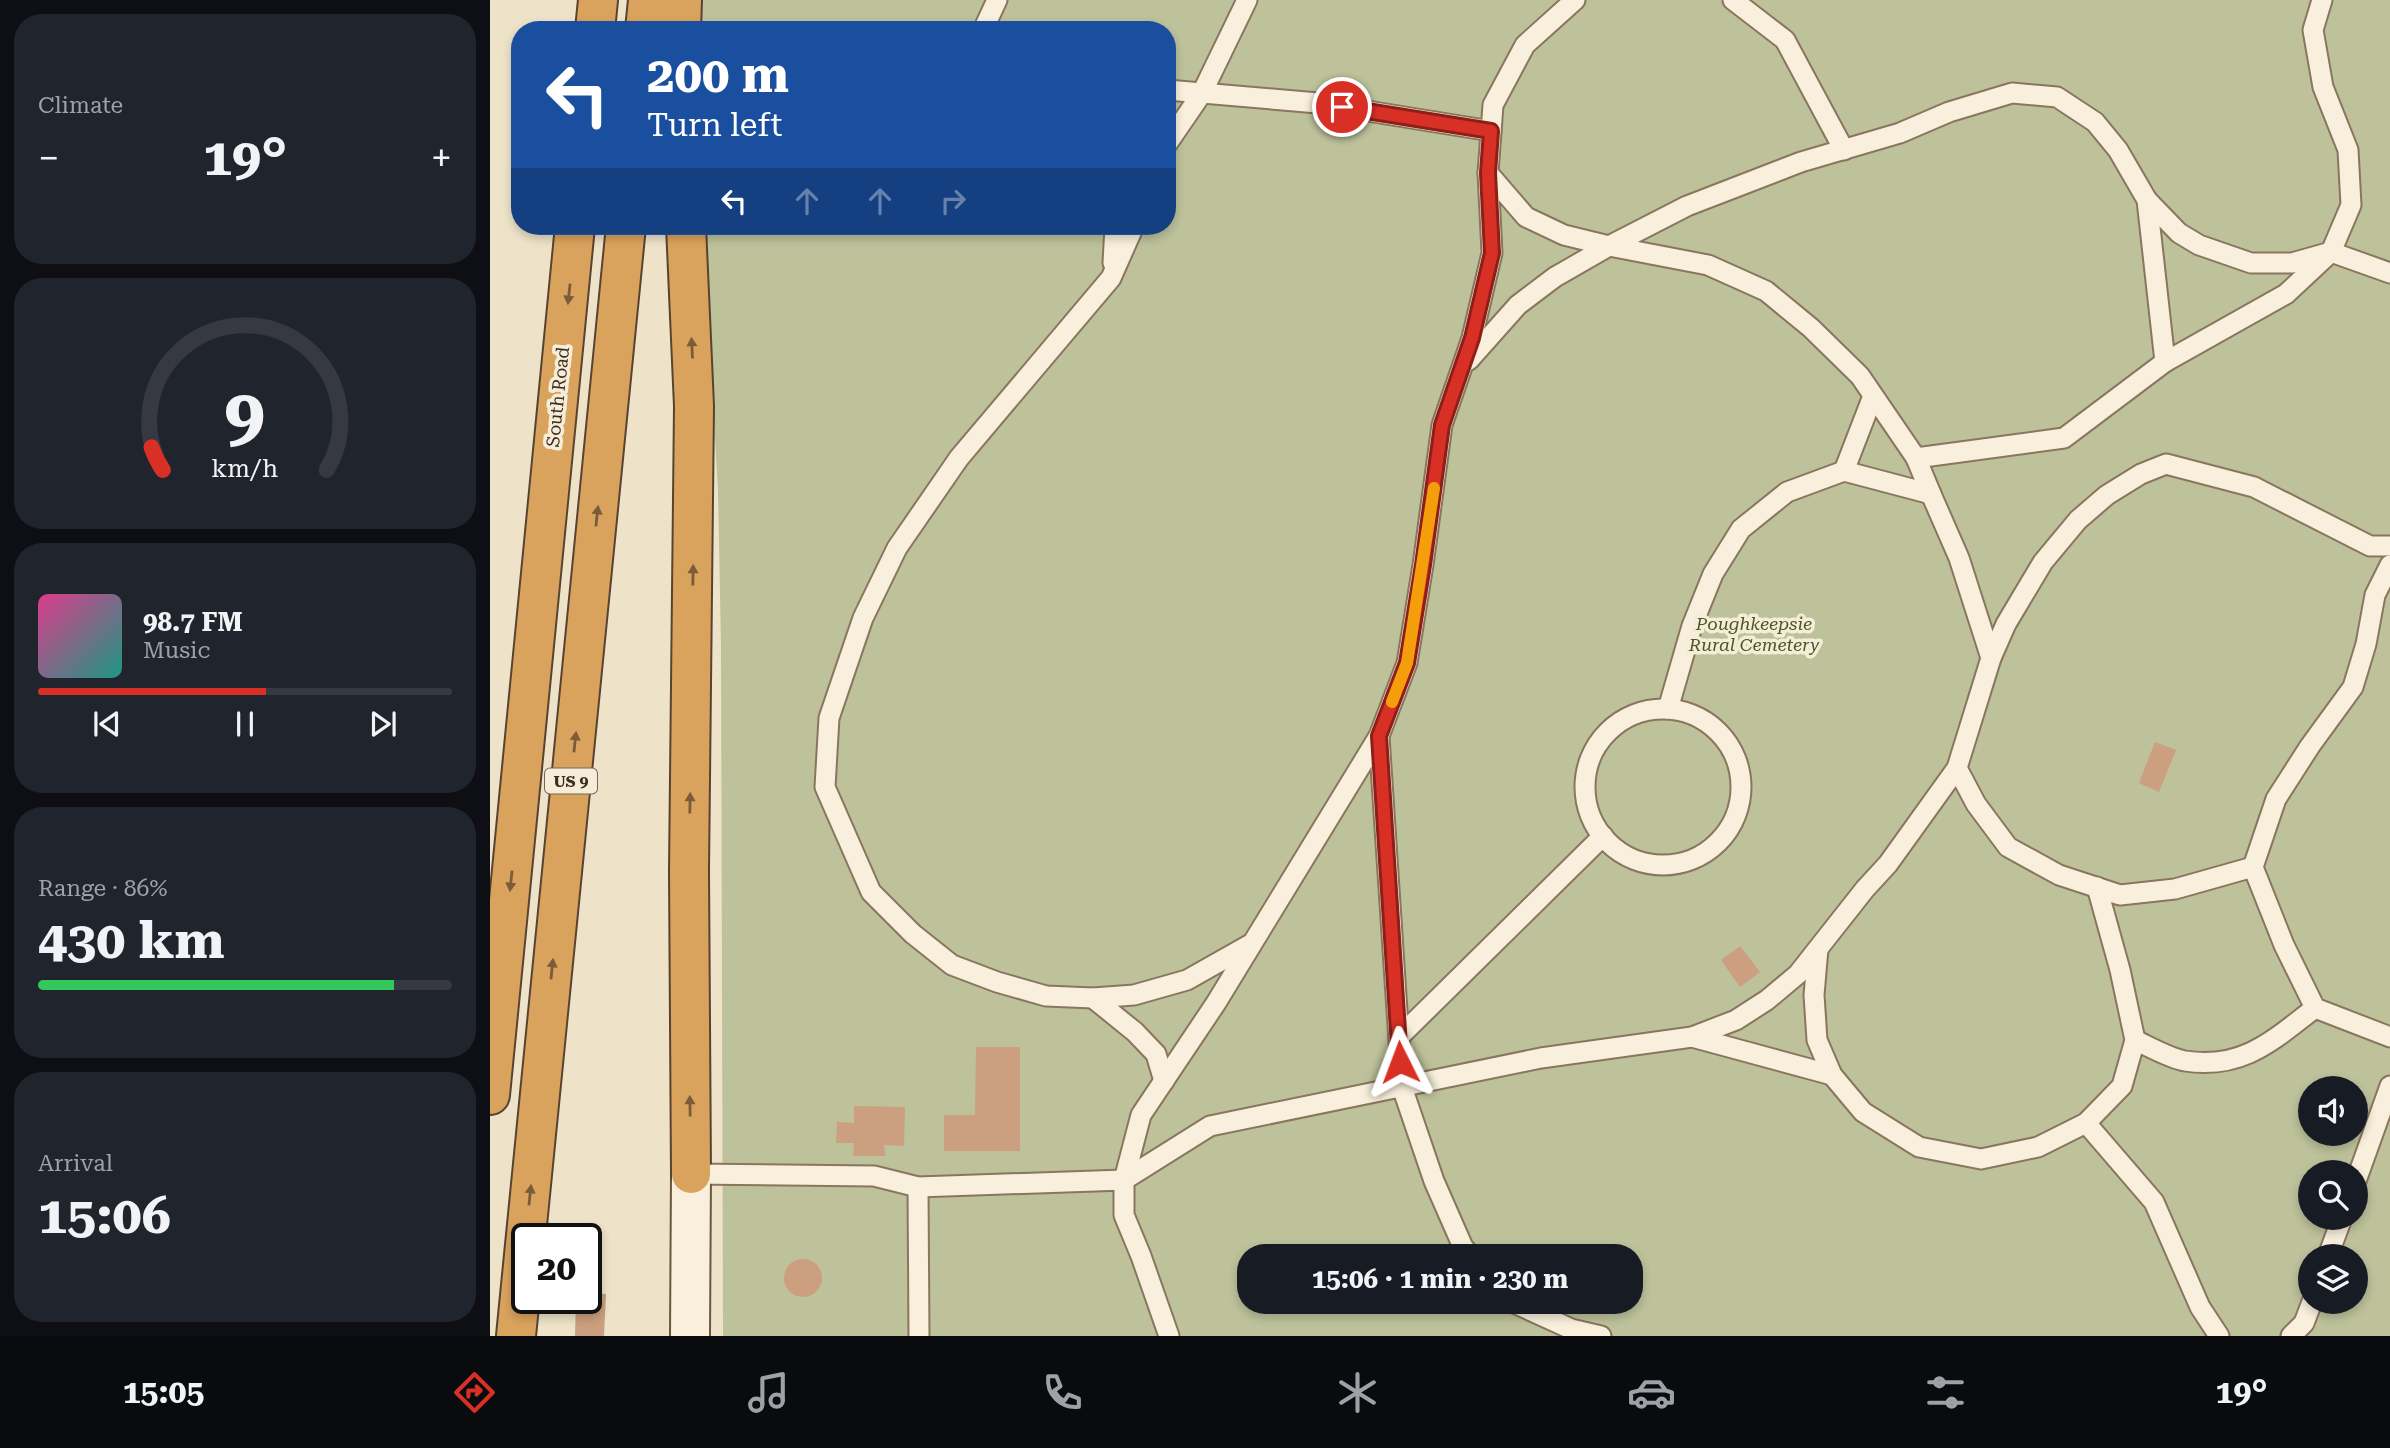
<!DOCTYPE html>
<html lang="en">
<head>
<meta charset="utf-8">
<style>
  :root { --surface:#171b24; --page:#20242c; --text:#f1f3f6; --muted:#9ea1a6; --line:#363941; --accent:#d93025 }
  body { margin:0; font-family:"Roboto Serif",serif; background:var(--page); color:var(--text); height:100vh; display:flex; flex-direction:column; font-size:26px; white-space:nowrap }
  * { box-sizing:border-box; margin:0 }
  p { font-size:23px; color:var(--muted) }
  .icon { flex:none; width:38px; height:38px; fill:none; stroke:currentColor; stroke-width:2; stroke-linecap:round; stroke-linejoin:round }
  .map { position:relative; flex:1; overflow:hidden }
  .details { display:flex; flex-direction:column; gap:14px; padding:14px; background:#0d0f14; width:490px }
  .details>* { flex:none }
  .hud { position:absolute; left:21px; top:21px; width:665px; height:214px; border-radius:28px; box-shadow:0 4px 10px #0003; background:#1a4fa0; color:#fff; overflow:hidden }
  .fabs { position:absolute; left:1808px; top:1076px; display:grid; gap:14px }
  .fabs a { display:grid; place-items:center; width:70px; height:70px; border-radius:50%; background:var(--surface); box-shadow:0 4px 10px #0003; font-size:35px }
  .speed { position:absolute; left:21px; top:1223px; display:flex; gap:14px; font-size:35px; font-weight:700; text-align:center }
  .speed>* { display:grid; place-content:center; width:91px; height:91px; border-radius:50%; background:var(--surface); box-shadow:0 4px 10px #0003; line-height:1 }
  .speed .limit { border:4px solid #111; border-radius:10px; background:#fff; color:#111 }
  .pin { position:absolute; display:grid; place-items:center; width:60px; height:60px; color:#fff; margin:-30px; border:4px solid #fff; border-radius:50%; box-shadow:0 2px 7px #0007 }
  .me { position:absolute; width:77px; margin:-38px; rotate:357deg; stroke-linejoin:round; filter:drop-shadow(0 0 5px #0008) }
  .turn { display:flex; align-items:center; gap:24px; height:147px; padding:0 21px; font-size:32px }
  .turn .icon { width:91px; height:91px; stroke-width:2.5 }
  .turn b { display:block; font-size:49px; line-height:60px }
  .lanes { display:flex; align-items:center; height:66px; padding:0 21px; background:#0003; justify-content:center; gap:35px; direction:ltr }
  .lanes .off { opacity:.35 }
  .big { font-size:52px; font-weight:700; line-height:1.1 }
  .details .widget { flex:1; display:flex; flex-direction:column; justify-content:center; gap:10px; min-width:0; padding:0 24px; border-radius:28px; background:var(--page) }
  .details .dial { align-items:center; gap:0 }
  .dial svg { height:182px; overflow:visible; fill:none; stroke:var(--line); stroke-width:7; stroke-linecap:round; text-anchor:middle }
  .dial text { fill:var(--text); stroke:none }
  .song { display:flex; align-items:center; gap:21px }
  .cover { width:84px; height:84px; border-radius:10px; background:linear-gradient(135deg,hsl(330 70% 55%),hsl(170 70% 35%)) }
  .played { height:7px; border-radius:4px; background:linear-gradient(90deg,var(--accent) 55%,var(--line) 55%) }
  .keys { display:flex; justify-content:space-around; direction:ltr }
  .heat { display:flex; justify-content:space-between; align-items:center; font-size:38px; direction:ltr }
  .charge { height:10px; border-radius:5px; background:linear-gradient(90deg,#34c759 86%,var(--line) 0) }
  .trip { position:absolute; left:747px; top:1244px; width:406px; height:70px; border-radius:28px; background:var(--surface); box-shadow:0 4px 10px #0003; font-weight:700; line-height:70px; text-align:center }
  .menu { display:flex; height:112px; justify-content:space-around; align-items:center; background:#090b0e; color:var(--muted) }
  .menu .icon { width:49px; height:49px }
  .menu .current { color:var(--accent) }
  .menu b { font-size:32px; color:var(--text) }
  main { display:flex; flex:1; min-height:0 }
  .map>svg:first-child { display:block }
</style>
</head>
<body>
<main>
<section class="details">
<div class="widget"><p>Climate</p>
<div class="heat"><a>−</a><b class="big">19°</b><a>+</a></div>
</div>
<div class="widget dial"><svg viewBox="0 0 100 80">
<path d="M14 69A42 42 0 1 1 86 69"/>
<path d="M14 69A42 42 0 0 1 9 59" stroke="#d93025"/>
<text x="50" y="56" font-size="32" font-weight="700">9</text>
<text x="50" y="72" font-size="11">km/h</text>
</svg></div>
<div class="widget">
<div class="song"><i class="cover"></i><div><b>98.7 FM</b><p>Music</p></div></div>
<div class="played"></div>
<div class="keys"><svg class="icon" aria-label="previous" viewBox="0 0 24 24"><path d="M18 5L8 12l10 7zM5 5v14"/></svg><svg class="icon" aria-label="pause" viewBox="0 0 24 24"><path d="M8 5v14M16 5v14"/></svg><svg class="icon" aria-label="next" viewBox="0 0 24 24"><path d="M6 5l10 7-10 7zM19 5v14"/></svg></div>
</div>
<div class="widget"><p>Range · 86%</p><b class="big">430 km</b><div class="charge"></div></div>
<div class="widget"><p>Arrival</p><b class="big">15:06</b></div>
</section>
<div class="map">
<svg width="1900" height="1336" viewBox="0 0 1900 1336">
  <rect width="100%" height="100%" fill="#eee3c9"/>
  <path fill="#bdc29b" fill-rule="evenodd" d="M202 0H1900V1336H233L231 646 228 491 213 226H677V30H201ZM1820 1088H1866V1134H1820ZM1820 1172H1866V1218H1820ZM760 1256H1141V1302H760ZM1820 1256H1866V1302H1820Z"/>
  <g fill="#cb9f7f">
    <polygon points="1665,742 1686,750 1669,792 1649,783"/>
    <polygon points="1250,946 1270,972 1250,987 1231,960"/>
    <polygon points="486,1047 530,1047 530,1151 454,1151 454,1115 485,1115"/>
    <polygon points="364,1106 415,1107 414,1146 394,1145 395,1156 363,1156 364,1143 346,1143 347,1122 364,1123"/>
    <circle cx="313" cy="1278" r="19"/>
    <polygon points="96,1293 116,1294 114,1336 85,1336 86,1298 96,1298"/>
  </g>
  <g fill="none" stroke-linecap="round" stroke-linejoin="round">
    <g stroke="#8a755e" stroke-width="23">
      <g id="lane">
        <polyline points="1243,0 1295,40 1354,150"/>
        <polyline points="493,30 507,0"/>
        <polyline points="677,90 828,103 1001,131"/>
        <polyline points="677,144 712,93 757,0"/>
        <polyline points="998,173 1036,217 1074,235 1119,246 1197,206 1311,162 1410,133 1459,112 1522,93 1567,97 1605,122 1628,150 1657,200 1675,362"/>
        <polyline points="1657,200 1689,233 1709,245 1761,263 1802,263 1841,252 1900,273"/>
        <polyline points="644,226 621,278 469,458 407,548 373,618 339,718 335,787 381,892 423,934 462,965 507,982 556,996 603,998 644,995 697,980 759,945"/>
        <polyline points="623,263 625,226"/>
        <polyline points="979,360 1028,305 1065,277 1119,246 1218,265 1276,291 1321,328 1370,376 1426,458"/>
        <polyline points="1354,471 1383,396"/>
        <polyline points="1441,494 1469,558 1501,658"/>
        <polyline points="1900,565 1885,595 1876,644 1863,687 1820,746 1786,799 1763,867 1794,945 1825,1008 1900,1037"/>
        <polyline points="1178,709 1202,626 1223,574 1251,529 1297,492 1354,471 1441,494 1426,458 1574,438 1675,362 1796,294 1841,252 1861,205 1858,150 1833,87 1823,30 1832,0"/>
        <circle cx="1173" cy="787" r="78"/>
        <polyline points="889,736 912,1087 944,1181 973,1247 981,1256"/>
        <polyline points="1467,768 1486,804 1518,847 1569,875 1630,895 1685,889 1763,867"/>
        <polyline points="1328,949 1324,995 1327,1040 1342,1075 1373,1112 1429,1147 1491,1159 1548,1147 1596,1123 1632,1086 1645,1040 1630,970 1607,887"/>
        <polyline points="603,998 645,1032 666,1054 674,1081"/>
        <polyline points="909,1037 1113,836"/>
        <polyline points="1202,1037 1342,1075"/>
        <path d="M1645 1040C1660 1047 1679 1058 1695 1061 1753 1070 1783 1040 1825 1008"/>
        <polyline points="1596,1123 1664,1202 1710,1307 1729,1336"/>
        <polyline points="201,1174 384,1176 428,1187 634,1180 634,1215 651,1256 679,1336"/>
        <polyline points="634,1180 720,1126 1051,1058 1202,1037 1246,1020 1277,1000 1308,974 1375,889 1398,864 1467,768 1501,658 1516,624 1553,562 1588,520 1617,495 1651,474 1676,464 1764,487 1880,546 1900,546"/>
        <polyline points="634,1180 651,1115 726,1003 889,736 917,663 933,565 952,425 982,338 1002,253 998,173 1003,105 1035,45 1085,0"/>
        <polyline points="1866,1181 1900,1086"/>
        <polyline points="428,1187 429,1336"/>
        <polyline points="1838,1256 1852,1218"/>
        <polyline points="1022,1302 1081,1329 1111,1336"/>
        <polyline points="1801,1336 1814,1323 1822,1302"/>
      </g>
    </g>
    <g stroke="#6c5641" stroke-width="42">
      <polyline id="secondary" points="200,1336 201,1174"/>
    </g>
    <g stroke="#584331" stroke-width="42">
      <g id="highway">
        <polyline points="105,30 108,0"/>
        <polyline points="155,30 158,0"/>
        <polyline points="191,30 192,0"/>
        <polyline points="196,226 204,406 199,871 201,1174"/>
        <polyline points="0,1095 85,226"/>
        <polyline points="26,1336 136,226"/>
      </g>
    </g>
    <use href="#lane" stroke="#f8f0dc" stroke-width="19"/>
    <use href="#secondary" stroke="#f8f0dc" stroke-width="38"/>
    <use href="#highway" stroke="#daa35d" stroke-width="38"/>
  </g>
  <defs><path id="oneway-solid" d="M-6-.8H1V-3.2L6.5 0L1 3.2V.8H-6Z" transform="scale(1.75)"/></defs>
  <g fill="#7b5c39">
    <use href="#oneway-solid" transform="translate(79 294) rotate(96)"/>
    <use href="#oneway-solid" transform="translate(202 348) rotate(-93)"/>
    <use href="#oneway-solid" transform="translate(107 516) rotate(-84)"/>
    <use href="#oneway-solid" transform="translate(203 575) rotate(-89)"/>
    <use href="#oneway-solid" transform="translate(85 742) rotate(-84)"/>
    <use href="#oneway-solid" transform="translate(200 803) rotate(-89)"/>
    <use href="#oneway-solid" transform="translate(21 881) rotate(96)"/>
    <use href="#oneway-solid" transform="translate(62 969) rotate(-84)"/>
    <use href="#oneway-solid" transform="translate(200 1106) rotate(-91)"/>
    <use href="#oneway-solid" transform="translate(40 1195) rotate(-84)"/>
  </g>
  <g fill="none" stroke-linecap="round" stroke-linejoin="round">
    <g stroke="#8d1f18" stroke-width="18">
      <polyline id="route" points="852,107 1001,131 998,173 1002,253 982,338 952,425 933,565 917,663 889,736 910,1062"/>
    </g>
    <use href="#route" stroke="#d93025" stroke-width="12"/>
    <polyline stroke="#f59e0b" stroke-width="12" points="902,702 917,663 944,488"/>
  </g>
  <g text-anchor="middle" stroke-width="7" stroke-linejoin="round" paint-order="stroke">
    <rect fill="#f5edd8" stroke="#736758" stroke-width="2" x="55" y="768.5" width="52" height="25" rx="5"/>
    <g font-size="16" font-weight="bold" fill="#3b2d21">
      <text x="81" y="787">US 9</text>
    </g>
    <g font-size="18" fill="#3b2d21" stroke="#f5edd8">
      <text transform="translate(68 397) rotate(-84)" y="6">South Road</text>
    </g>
    <g font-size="18" font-style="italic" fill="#4b5728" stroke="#f5edd8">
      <text x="1264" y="630">Poughkeepsie<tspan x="1264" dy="21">Rural Cemetery</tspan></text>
    </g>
  </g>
</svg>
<div class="fabs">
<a><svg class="icon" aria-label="sound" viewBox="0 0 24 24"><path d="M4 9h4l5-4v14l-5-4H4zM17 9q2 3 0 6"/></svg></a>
<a><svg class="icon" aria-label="search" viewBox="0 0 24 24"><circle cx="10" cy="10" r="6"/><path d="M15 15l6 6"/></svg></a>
<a><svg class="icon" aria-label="layers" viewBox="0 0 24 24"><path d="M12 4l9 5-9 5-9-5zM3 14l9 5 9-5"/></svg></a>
</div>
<div class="speed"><div class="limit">20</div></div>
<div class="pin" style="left:852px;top:107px;background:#d93025"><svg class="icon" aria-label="arrive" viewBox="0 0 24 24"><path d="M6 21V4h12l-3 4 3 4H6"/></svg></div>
<svg class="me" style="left:910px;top:1062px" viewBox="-20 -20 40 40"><path d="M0-17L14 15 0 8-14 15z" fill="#d93025" stroke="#fff" stroke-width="4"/></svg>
<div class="trip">15:06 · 1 min · 230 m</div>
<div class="hud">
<div class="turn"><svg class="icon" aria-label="left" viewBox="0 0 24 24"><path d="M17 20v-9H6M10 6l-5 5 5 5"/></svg><div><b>200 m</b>Turn left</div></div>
<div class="lanes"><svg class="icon" aria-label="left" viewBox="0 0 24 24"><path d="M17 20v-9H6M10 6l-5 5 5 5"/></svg><svg class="icon off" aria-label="ahead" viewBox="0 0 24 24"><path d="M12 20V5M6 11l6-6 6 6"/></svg><svg class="icon off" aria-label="ahead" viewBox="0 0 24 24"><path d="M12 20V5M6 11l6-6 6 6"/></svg><svg class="icon off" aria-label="right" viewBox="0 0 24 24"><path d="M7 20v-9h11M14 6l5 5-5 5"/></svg></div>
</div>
</div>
</main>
<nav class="menu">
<b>15:05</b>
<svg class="icon current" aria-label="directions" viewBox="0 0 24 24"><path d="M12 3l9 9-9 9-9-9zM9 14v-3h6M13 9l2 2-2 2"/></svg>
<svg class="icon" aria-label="music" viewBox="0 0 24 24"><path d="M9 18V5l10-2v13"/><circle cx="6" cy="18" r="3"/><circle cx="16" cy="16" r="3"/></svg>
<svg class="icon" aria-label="phone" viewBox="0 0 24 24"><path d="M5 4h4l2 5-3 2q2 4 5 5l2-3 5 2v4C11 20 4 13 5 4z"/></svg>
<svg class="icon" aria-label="climate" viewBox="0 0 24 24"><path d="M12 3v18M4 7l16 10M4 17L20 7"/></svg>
<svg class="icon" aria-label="car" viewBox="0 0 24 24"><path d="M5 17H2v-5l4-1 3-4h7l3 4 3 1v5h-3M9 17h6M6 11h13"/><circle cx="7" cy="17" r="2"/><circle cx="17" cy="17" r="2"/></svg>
<svg class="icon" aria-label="filters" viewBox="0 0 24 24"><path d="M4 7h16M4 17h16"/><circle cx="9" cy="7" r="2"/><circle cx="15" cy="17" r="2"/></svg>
<b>19°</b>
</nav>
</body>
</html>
